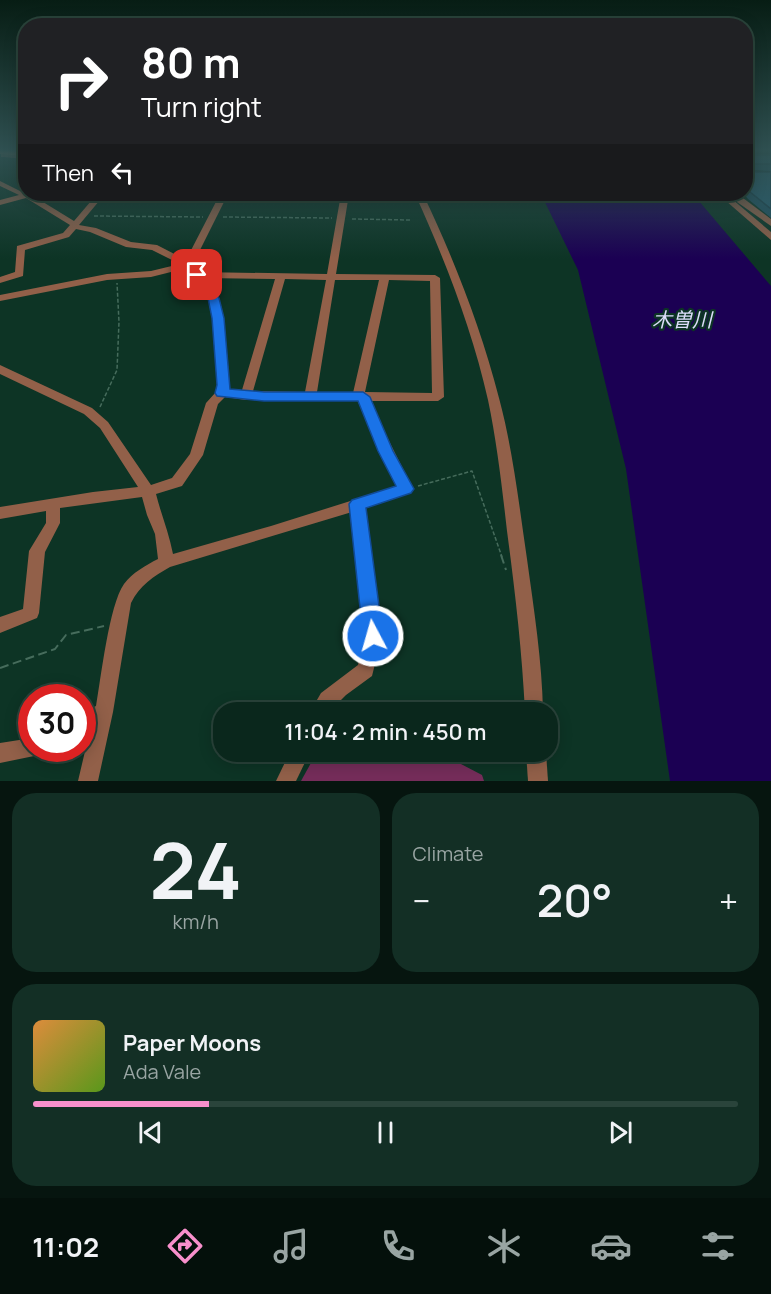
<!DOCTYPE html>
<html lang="en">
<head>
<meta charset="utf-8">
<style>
  :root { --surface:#0a271c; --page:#132f25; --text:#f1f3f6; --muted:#99a5a3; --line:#2a443b; --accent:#f890cc }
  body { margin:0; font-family:Manrope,"Noto Sans JP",sans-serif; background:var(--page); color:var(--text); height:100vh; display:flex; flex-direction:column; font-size:22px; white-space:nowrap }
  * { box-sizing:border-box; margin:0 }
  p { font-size:20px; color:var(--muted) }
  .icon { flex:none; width:33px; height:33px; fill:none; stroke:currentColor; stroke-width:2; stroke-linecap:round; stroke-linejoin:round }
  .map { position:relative; height:781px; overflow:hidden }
  .sheet { display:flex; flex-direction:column; gap:12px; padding:12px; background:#06150f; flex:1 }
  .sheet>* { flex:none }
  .top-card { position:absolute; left:18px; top:18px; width:735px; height:183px; border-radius:24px; box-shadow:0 3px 15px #0003,0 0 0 2px var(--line); background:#202124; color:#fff; overflow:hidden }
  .speed { position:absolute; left:18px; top:684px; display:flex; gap:12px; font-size:30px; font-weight:700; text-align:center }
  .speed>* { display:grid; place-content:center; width:78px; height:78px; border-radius:50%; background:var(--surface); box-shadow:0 3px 15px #0003,0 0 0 2px var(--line); line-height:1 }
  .speed .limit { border:9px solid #d22; background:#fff; color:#111 }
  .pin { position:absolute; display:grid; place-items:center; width:51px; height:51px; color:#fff; margin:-26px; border-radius:12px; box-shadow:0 3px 9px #0006 }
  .me { position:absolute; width:66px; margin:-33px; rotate:354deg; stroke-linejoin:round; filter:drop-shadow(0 0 4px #0008) }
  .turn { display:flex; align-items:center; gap:21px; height:126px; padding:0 24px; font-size:27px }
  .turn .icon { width:78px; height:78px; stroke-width:2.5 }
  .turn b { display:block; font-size:42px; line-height:51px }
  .then { display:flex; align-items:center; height:57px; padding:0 24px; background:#0003; gap:12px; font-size:22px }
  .big { font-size:45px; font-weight:600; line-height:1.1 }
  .sheet .tile { flex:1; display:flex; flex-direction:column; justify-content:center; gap:9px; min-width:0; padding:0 21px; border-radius:24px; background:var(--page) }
  .sheet .dial { align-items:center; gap:0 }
  .dial b { font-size:78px; line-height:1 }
  .song { display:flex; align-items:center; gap:18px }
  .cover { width:72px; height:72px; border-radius:9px; background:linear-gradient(135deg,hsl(30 70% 55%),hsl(90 70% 35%)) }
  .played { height:6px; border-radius:3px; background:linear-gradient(90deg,var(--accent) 25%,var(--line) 25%) }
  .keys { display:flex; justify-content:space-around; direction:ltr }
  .heat { display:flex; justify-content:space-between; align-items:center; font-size:33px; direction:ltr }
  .sheet .tiles { flex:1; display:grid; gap:12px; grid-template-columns:1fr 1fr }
  .tile:last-child { grid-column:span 2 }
  .trip { position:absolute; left:213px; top:702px; width:345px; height:60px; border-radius:24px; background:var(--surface); box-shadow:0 3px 15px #0003,0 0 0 2px var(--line); font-weight:600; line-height:60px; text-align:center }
  .menu { display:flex; height:96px; justify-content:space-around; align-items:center; background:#04100b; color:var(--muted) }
  .menu .icon { width:42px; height:42px }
  .menu .current { color:var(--accent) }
  .menu b { font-size:27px; color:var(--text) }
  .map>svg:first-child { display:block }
</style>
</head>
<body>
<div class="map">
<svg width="771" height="781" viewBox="0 0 771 781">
  <rect width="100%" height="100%" fill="#0d3425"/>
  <polygon fill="#752d5a" points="317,752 438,752 482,775 484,781 301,781"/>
  <polygon fill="#1b0053" points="541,194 693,194 771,286 771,781 670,781 626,469 578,270"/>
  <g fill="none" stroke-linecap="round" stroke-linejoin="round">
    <g stroke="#466c5c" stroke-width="1.5" stroke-dasharray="4 2" stroke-linecap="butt">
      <polyline points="353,194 403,195"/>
      <polyline points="94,216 203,217"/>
      <polyline points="223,217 332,218"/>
      <polyline points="352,219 411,220"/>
      <polyline points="100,407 117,370 119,322 117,283"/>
      <polyline points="418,486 472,471 502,557"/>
    </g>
    <g stroke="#466c5c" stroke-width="2" stroke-dasharray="9 4.5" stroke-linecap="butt">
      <polyline points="501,555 506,570"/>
      <polyline points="0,668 55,649 66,635 104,626"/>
    </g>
    <g fill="#926049" fill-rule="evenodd">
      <polygon points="1,153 26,155 26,159 4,157 1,157"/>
      <path d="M0 181 26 194H30L74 221 97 194H105L79 225 96 228 131 242 157 245 186 260 220 194H228L193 264 199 272 327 274 341 194H349L336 274 435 275 440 278 444 397 438 401H369L413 489 411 493 366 507 382 636 372 676 346 695 329 712H310L321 693 358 665 364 636 352 512 170 567C154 576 139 586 131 603L113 712 98 781H78L90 730 82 733V713L96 706C101 678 109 605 124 584 132 573 146 565 158 559L155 534 147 515 142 497 60 508V523L45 552 39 613 37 618 0 633V617L23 609 29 551 46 523V511L0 519V507L93 492 138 487 100 428 84 414 0 374V365L92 408 108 422 151 485 172 478 190 454 206 403 216 392 218 385 213 318 209 298 187 268 151 277 107 280 0 301V295L107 274 151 271 180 264 152 250 126 247 90 232 76 229 69 237 25 250 23 276 0 283V277L15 272 17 246 63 233 70 225 26 198 0 205V200L19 195 0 186ZM204 278 275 279 242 390H229L223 318 219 298ZM285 279 326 280 305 392 253 391ZM335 280H379L353 393 317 392ZM389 280 430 281 432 393 365 392ZM225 397 246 400H357L398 486 271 526 173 554C169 533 161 514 156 494L182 486 203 455 218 404Z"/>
      <path d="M415 194H423C454 259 481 328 499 398 513 450 519 505 527 559 534 610 542 661 543 712H525C522 651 515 591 507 531 502 487 497 443 488 400 472 329 445 260 415 194Z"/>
      <polygon points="718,194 726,194 771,232 771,240"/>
      <polygon points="737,198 743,198 771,219 771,226 737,202"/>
      <polygon points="32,738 32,748 42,748 39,755 0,763 0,743"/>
      <polygon points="290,752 310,752 296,781 276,781"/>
      <polygon points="526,752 546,752 548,781 528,781"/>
    </g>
    <polygon fill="#cb7b56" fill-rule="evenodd" points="746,149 766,149 746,152"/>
    <polygon fill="#f79060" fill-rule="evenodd" points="0,149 26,150 26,156 0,154"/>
    <polygon fill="#eebca6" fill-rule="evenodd" points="9,149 26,149 26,154 10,151"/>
  </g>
  <polygon fill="#225263" points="746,149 746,153 748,155 771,155 771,171 747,170 748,172 771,172 771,218 748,199 744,194 746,194"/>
  <polygon fill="#285f73" stroke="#1c4250" stroke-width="1.5" points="746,149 746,153 748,155 771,155 771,164 748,164 746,166 748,172 771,172 771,209 750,192 746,186 746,185 750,185 746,179"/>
  <linearGradient id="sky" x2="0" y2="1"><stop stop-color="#071d14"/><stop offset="0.58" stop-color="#2f5051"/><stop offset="1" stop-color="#2f5051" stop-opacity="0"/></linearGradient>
  <rect width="771" height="259" fill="url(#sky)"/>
  <polygon fill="#1a73e8" stroke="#114b97" stroke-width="1.5" points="197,272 201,273 219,298 224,318 230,389 264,392 363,392 370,397 393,451 414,489 411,493 366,508 383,636 380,643 373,645 366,643 363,636 349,504 352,500 396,486 378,451 358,401 264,401 217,396 215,393 217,385 212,318 208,298 192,275"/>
  <g text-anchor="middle" stroke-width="4.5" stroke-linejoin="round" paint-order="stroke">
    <g font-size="20" font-style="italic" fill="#dcddfa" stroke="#0d3425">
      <text x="682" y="327">木曽川</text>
    </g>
  </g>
</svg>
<div class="speed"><div class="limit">30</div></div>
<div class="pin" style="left:197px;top:275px;background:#d93025"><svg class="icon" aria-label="arrive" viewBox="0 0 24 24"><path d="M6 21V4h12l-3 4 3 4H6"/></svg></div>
<svg class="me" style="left:373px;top:636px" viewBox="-20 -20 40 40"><circle r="17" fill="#1a73e8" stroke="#fff" stroke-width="3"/><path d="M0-11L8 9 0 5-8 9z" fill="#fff"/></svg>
<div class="trip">11:04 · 2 min · 450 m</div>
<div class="top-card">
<div class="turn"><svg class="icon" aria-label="right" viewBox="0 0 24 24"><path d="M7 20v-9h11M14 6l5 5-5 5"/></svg><div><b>80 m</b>Turn right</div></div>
<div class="then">Then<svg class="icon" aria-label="left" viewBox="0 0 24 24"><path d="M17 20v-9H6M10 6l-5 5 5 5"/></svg></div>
</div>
</div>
<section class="sheet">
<div class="tiles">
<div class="tile dial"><b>24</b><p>km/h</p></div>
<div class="tile"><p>Climate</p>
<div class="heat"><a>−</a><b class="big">20°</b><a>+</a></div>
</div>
<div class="tile">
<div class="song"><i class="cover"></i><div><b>Paper Moons</b><p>Ada Vale</p></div></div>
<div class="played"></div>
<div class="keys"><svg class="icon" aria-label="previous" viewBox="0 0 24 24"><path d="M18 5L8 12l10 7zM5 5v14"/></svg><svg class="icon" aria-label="pause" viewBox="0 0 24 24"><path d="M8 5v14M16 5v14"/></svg><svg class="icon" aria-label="next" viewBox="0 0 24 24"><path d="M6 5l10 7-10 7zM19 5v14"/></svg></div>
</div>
</div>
</section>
<nav class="menu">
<b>11:02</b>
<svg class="icon current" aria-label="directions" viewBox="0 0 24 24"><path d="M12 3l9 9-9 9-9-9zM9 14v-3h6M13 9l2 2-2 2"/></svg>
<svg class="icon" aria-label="music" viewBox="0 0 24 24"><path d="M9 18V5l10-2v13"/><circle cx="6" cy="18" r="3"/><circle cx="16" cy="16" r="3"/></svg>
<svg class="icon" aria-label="phone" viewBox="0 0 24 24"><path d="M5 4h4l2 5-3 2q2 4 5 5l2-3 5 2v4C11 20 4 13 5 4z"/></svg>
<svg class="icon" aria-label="climate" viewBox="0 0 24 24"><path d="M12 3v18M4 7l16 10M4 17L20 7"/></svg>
<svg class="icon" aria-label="car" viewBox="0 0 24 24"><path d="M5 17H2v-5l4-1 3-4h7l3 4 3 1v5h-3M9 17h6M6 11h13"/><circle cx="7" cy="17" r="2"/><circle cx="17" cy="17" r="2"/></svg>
<svg class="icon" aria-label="filters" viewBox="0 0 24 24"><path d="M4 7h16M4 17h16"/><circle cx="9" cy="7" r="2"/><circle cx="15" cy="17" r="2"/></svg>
</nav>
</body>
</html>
